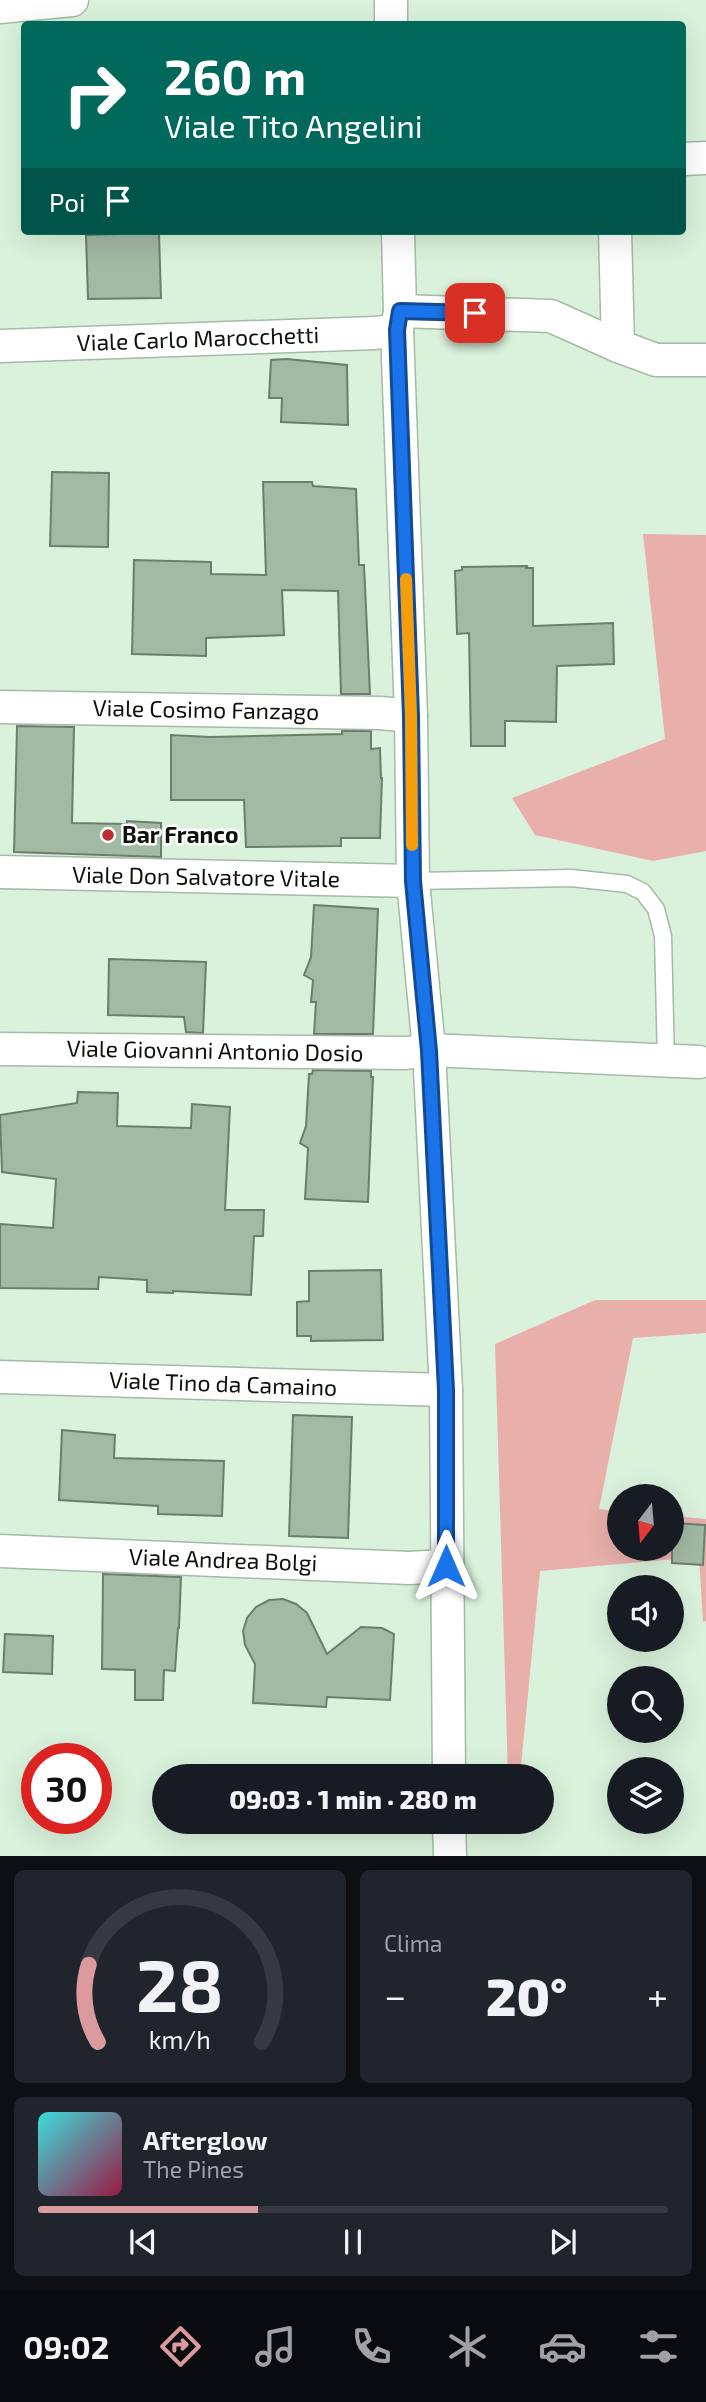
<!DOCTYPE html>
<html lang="it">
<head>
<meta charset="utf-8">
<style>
  :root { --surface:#171b24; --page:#20242c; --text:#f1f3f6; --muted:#9ea1a6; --line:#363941; --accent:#da9a9e }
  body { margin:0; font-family:"Exo 2",sans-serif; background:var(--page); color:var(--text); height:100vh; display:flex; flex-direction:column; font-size:26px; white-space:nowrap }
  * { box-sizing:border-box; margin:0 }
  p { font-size:23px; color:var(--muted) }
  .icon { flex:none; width:38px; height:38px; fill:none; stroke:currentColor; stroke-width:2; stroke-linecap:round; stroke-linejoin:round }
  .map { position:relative; height:1856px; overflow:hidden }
  .side { display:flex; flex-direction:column; gap:14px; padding:14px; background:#0d0f14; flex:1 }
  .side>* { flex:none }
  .top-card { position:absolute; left:21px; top:21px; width:665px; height:214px; border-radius:7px; box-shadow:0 7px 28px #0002; background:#00695c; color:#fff; overflow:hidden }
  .needle { width:46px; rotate:196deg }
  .fabs { position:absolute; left:607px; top:1484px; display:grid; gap:14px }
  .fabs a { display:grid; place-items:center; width:77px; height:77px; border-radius:50%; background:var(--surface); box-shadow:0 7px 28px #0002; font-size:35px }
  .speed { position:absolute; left:21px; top:1743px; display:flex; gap:14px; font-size:35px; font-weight:700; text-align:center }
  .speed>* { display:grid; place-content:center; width:91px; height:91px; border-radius:50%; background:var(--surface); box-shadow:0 7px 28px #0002; line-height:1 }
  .speed .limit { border:10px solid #d22; background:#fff; color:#111 }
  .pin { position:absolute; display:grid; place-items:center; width:60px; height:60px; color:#fff; margin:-30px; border-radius:14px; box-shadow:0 4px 10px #0006 }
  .me { position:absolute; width:77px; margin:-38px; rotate:0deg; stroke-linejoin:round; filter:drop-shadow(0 0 5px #0008) }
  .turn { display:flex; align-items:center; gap:24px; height:147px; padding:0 28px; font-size:32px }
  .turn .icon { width:91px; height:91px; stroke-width:2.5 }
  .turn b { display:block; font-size:49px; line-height:60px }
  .then { display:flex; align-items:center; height:66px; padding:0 28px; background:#0003; gap:14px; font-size:26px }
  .big { font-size:52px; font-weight:800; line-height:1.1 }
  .side .widget { flex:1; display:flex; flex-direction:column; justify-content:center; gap:10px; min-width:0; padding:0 24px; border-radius:10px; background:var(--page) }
  .side .dial { align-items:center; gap:0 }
  .dial svg { height:182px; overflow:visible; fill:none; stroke:var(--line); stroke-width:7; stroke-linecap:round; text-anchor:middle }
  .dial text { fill:var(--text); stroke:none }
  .song { display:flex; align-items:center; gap:21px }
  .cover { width:84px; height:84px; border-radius:10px; background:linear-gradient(135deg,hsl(180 70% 55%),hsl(340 70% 35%)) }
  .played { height:7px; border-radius:4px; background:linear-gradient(90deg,var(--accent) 35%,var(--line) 35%) }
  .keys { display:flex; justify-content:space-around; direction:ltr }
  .heat { display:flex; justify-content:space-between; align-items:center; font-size:38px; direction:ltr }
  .side .tiles { flex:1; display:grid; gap:14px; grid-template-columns:1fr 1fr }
  .widget:last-child { grid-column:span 2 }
  .trip { position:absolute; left:152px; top:1764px; width:402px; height:70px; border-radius:35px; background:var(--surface); box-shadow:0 7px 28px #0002; font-weight:800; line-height:70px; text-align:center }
  .tabs { display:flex; height:112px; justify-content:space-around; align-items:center; background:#090b0e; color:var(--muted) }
  .tabs .icon { width:49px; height:49px }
  .tabs .current { color:var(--accent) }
  .tabs b { font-size:32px; color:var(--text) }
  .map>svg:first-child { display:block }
</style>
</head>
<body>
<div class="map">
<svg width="706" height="1856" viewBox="0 0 706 1856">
  <rect width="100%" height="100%" fill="#daf2db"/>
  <g fill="#e9b0ab">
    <polygon points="643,534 706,535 706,851 653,861 535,835 512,798 665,739"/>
    <polygon points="595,1300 706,1300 706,1333 633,1338 599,1509 619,1511 620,1549 672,1549 672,1516 706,1519 706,1621 703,1622 699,1557 540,1571 520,1776 508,1776 495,1344"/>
  </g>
  <g fill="#a2b9a3" stroke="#6a7f6b" stroke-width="2">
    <polygon points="159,233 161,298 88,299 86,235"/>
    <polygon points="287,359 347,365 348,425 281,422 282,398 269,398 271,360"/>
    <polygon points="52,472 109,473 108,547 50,546"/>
    <polygon points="263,482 312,482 313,486 356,489 359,565 364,565 370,694 341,694 338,591 282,590 284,635 206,638 206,656 132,654 134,560 211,562 211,574 266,575"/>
    <polygon points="527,566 526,568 533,568 533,626 613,623 614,664 557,666 556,722 505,721 505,746 471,746 469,633 457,634 455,571 462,570 462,567"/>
    <polygon points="17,726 74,727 72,823 127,824 127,821 161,823 161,857 14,852"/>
    <polygon points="342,731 371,731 371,749 380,748 381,778 382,778 380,838 341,838 341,846 246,847 244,800 171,800 171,735 210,737 342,734"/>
    <polygon points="314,905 378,909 373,1034 314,1034 316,1002 311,1002 313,980 304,975 311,957"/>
    <polygon points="109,959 206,962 203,1033 186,1032 184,1017 108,1015"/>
    <polygon points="313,1070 371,1071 371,1077 373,1077 368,1202 305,1199 308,1148 300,1143 306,1126 309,1074 312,1074"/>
    <polygon points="78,1092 118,1093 117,1126 191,1128 192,1104 230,1107 225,1210 264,1210 263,1236 254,1236 251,1295 173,1291 173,1293 147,1292 147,1280 99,1277 98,1289 0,1288 0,1224 53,1228 56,1179 2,1172 0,1115 77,1103"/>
    <polygon points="381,1270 383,1340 311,1341 311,1336 297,1336 297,1302 309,1301 309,1271"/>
    <polygon points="293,1415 352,1417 348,1538 289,1536"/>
    <polygon points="62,1430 115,1435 114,1458 224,1461 222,1516 158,1514 158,1506 59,1500"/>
    <polygon points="672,1523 705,1525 703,1565 672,1563"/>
    <polygon points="103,1574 181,1577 179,1628 178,1628 175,1671 164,1670 163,1700 135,1700 135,1670 102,1669"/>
    <polygon points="283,1599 296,1604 307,1613 327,1654 361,1627 382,1628 394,1634 390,1700 327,1697 326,1707 253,1703 255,1664 245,1645 243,1631 247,1618 256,1607 269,1600"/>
    <polygon points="5,1634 53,1636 52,1674 3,1672"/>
  </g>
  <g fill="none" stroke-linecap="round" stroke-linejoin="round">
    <g stroke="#a4bba5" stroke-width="19">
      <polyline id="service" points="413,881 571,878 627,884 643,892 656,909 663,936 666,1062"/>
    </g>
    <g stroke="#a4bba5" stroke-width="35">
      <g id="minor">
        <polyline points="391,0 391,24"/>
        <polyline points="0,7 72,0"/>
        <polyline points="682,159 706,158"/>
        <polyline points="398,231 400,311 397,330 411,716 413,881 429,1050 446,1390 449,1776"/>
        <polyline points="615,231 618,346"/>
        <polyline points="400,311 551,316 618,346 656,360 706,360"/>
        <polyline points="0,346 375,333 397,330"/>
        <polyline points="0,707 380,713 411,716"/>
        <polyline points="0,872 413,881"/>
        <polyline points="0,1049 406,1053 429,1050 699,1062"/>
        <polyline points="0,1377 446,1390"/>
        <polyline points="0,1551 409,1568 446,1566"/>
        <polyline points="449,1822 450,1856"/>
      </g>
    </g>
    <use href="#service" stroke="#fff" stroke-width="16"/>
    <use href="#minor" stroke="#fff" stroke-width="32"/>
  </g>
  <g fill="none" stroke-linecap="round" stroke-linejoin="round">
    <g stroke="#114b97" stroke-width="18">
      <polyline id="route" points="446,1566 446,1390 429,1051 413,881 411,716 397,330 400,311 475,313"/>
    </g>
    <use href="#route" stroke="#1a73e8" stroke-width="12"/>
    <polyline stroke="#f59e0b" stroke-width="12" points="406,579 411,716 412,845"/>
  </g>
  <circle fill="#bd2e32" stroke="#fff" stroke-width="2.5" cx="108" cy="835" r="7"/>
  <g text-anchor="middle" stroke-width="5" stroke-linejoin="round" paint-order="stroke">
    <g font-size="23" fill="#0a120a" stroke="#fff">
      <text transform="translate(198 339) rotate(-2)" y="8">Viale Carlo Marocchetti</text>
      <text transform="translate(206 710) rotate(1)" y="8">Viale Cosimo Fanzago</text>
      <text transform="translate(206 877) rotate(1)" y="8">Viale Don Salvatore Vitale</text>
      <text transform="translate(215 1051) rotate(1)" y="8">Viale Giovanni Antonio Dosio</text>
      <text transform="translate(223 1384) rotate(2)" y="8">Viale Tino da Camaino</text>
      <text transform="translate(223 1560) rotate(2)" y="8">Viale Andrea Bolgi</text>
    </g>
    <g font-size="23" font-weight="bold" fill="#0a120a" stroke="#fff" text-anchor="start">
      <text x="122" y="843">Bar Franco</text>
    </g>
  </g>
</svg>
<div class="fabs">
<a><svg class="needle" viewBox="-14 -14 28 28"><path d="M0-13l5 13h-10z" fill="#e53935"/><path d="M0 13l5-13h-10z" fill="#9ea1a6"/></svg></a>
<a><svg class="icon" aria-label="sound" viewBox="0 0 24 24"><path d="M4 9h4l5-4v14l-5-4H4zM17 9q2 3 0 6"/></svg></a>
<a><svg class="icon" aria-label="search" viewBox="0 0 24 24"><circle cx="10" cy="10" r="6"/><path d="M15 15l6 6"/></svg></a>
<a><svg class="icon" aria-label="layers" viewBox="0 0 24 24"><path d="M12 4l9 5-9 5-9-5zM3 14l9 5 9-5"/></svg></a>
</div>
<div class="speed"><div class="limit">30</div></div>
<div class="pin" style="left:475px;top:313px;background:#d93025"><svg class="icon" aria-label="arrive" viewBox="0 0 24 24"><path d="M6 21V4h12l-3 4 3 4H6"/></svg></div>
<svg class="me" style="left:446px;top:1566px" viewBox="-20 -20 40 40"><path d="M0-17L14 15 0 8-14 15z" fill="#1a73e8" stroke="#fff" stroke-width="4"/></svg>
<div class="trip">09:03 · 1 min · 280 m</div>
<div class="top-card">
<div class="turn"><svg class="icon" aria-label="right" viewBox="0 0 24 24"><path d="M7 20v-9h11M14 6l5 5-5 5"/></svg><div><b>260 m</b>Viale Tito Angelini</div></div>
<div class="then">Poi<svg class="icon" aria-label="arrive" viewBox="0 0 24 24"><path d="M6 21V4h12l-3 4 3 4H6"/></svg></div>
</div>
</div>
<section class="side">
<div class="tiles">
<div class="widget dial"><svg viewBox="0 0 100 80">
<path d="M14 69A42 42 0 1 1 86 69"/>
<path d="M14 69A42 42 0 0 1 10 35" stroke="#da9a9e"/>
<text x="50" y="56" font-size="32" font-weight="700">28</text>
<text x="50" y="72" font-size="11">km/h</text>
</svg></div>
<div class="widget"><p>Clima</p>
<div class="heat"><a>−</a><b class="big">20°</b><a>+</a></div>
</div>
<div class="widget">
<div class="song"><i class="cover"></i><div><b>Afterglow</b><p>The Pines</p></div></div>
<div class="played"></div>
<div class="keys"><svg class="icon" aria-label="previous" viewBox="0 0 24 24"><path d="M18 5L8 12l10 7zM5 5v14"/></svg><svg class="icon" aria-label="pause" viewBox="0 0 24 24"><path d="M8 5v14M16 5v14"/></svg><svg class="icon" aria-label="next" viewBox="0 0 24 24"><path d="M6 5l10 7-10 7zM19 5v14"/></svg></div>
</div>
</div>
</section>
<nav class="tabs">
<b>09:02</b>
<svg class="icon current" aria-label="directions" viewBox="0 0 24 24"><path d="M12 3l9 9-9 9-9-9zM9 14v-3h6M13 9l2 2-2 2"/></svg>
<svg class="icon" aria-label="music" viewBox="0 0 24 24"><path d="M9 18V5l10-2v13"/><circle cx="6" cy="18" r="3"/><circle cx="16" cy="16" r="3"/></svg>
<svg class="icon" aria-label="phone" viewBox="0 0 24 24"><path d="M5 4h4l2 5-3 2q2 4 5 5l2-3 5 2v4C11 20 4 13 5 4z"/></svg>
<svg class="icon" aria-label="climate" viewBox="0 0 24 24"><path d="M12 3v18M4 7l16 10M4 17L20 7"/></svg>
<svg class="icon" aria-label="car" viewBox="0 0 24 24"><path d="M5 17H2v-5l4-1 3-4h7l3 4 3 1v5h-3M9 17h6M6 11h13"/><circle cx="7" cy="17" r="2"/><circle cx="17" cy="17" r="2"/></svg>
<svg class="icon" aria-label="filters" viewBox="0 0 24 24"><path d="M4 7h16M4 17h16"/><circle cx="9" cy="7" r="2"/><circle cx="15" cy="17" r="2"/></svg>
</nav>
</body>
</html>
